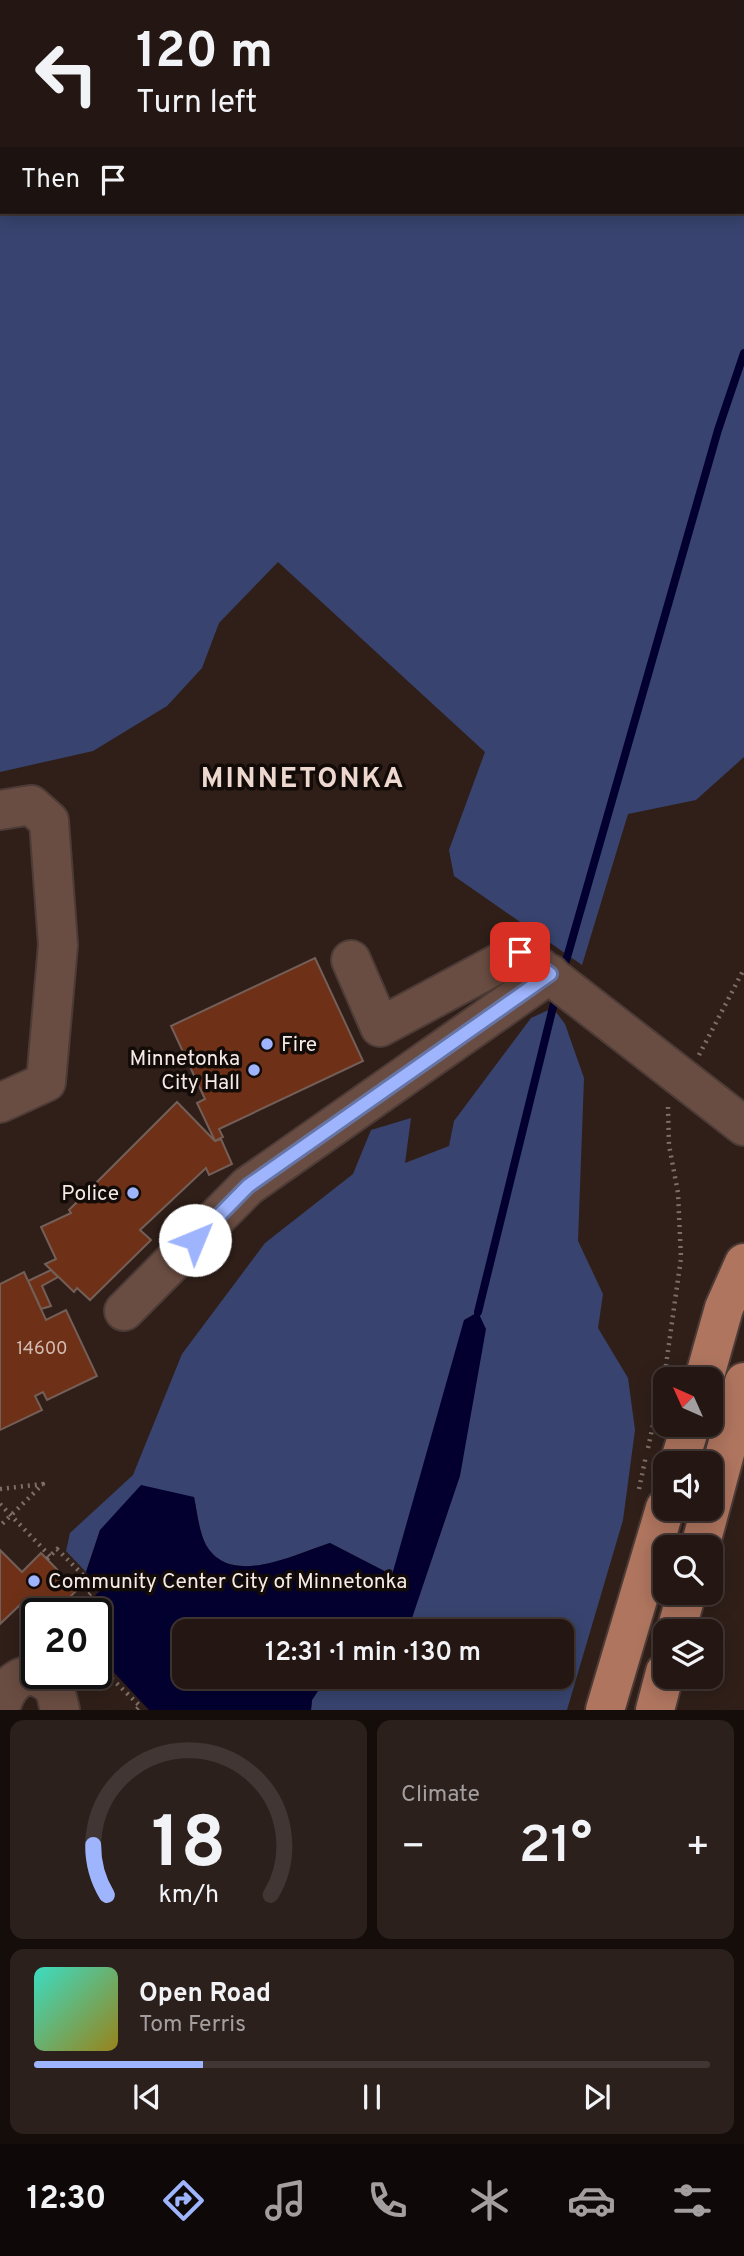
<!DOCTYPE html>
<html lang="en">
<head>
<meta charset="utf-8">
<style>
  :root { --surface:#241713; --page:#2c201c; --text:#f1f3f6; --muted:#a39fa0; --line:#413633; --accent:#9eb4fd }
  body { margin:0; font-family:Overpass,sans-serif; background:var(--page); color:var(--text); height:100vh; display:flex; flex-direction:column; font-size:26px; white-space:nowrap }
  * { box-sizing:border-box; margin:0 }
  p { font-size:23px; color:var(--muted) }
  .icon { flex:none; width:38px; height:38px; fill:none; stroke:currentColor; stroke-width:2; stroke-linecap:round; stroke-linejoin:round }
  .map { position:relative; height:1710px; overflow:hidden }
  .drawer { display:flex; flex-direction:column; gap:10px; padding:10px; background:#140d0a; flex:1 }
  .drawer>* { flex:none }
  .top-card { position:absolute; left:0px; top:0px; width:746px; height:214px; box-shadow:0 4px 18px #0003,0 0 0 2px var(--line); background:#241713; color:var(--text); overflow:hidden }
  .needle { width:46px; rotate:315deg }
  .buttons { position:absolute; left:653px; top:1367px; display:grid; gap:14px }
  .buttons a { display:grid; place-items:center; width:70px; height:70px; border-radius:14px; background:var(--surface); box-shadow:0 4px 18px #0003,0 0 0 2px var(--line); font-size:35px }
  .speed { position:absolute; left:21px; top:1598px; display:flex; gap:14px; font-size:35px; font-weight:700; text-align:center }
  .speed>* { display:grid; place-content:center; width:91px; height:91px; border-radius:50%; background:var(--surface); box-shadow:0 4px 18px #0003,0 0 0 2px var(--line); line-height:1 }
  .speed .limit { border:4px solid #111; border-radius:10px; background:#fff; color:#111 }
  .pin { position:absolute; display:grid; place-items:center; width:60px; height:60px; color:#fff; margin:-30px; border-radius:14px; box-shadow:0 4px 10px #0006 }
  .me { position:absolute; width:77px; margin:-38px; rotate:45deg; stroke-linejoin:round; filter:drop-shadow(0 0 5px #0008) }
  .turn { display:flex; align-items:center; gap:24px; height:147px; padding:0 21px; font-size:32px }
  .turn .icon { width:91px; height:91px; stroke-width:2.5 }
  .turn b { display:block; font-size:49px; line-height:60px }
  .then { display:flex; align-items:center; height:66px; padding:0 21px; background:#0003; gap:14px; font-size:26px }
  .big { font-size:52px; font-weight:600; line-height:1.1 }
  .drawer .tile { flex:1; display:flex; flex-direction:column; justify-content:center; gap:10px; min-width:0; padding:0 24px; border-radius:14px; background:var(--page) }
  .drawer .dial { align-items:center; gap:0 }
  .dial svg { height:182px; overflow:visible; fill:none; stroke:var(--line); stroke-width:7; stroke-linecap:round; text-anchor:middle }
  .dial text { fill:var(--text); stroke:none }
  .song { display:flex; align-items:center; gap:21px }
  .cover { width:84px; height:84px; border-radius:10px; background:linear-gradient(135deg,hsl(170 70% 55%),hsl(50 70% 35%)) }
  .played { height:7px; border-radius:4px; background:linear-gradient(90deg,var(--accent) 25%,var(--line) 25%) }
  .keys { display:flex; justify-content:space-around; direction:ltr }
  .heat { display:flex; justify-content:space-between; align-items:center; font-size:38px; direction:ltr }
  .drawer .tiles { flex:1; display:grid; gap:10px; grid-template-columns:1fr 1fr }
  .tile:last-child { grid-column:span 2 }
  .trip { position:absolute; left:172px; top:1619px; width:402px; height:70px; border-radius:14px; background:var(--surface); box-shadow:0 4px 18px #0003,0 0 0 2px var(--line); font-weight:600; line-height:70px; text-align:center }
  .menu { display:flex; height:112px; justify-content:space-around; align-items:center; background:#0e0908; color:var(--muted) }
  .menu .icon { width:49px; height:49px }
  .menu .current { color:var(--accent) }
  .menu b { font-size:32px; color:var(--text) }
  .map>svg:first-child { display:block }
</style>
</head>
<body>
<div class="map">
<svg width="744" height="1710" viewBox="0 0 744 1710">
  <rect width="100%" height="100%" fill="#301f19"/>
  <g fill="#38446f" fill-rule="evenodd">
    <path d="M0 0H744V757L696 800 628 814 582 965 454 876 449 850 485 752 278 562 219 623 202 668 167 706 93 751 0 772ZM2 2H744V212H2Z"/>
    <path d="M553 1008 565 1024 584 1078 578 1241 603 1294 598 1328 628 1378 635 1430 623 1520 567 1710H311L312 1700 327 1677 349 1681 351 1676H562V1631H412L392 1575 330 1543C295 1554 231 1588 206 1545 199 1532 197 1511 194 1497L100 1530 86 1572 66 1551 70 1533 133 1475 182 1354 265 1243 353 1174 371 1130 411 1118 405 1163 449 1146 454 1121 531 1018Z"/>
  </g>
  <path fill="#030030" d="M478 1312 486 1329 460 1476 410 1624 412 1631H184V1676L327 1677 312 1700 311 1710H149L96 1653V1614L77 1613 102 1589 86 1572 100 1530 141 1485 194 1497C197 1511 199 1532 206 1545 231 1588 295 1554 330 1543L392 1575 464 1320Z"/>
  <g fill="none" stroke-linecap="round" stroke-linejoin="round">
    <g stroke="#030030" stroke-width="8">
      <polyline points="566,961 718,430 744,353"/>
      <polyline points="478,1312 554,1003"/>
    </g>
  </g>
  <g fill="#6e3118" stroke="#735f57" stroke-width="2">
    <polygon points="315,958 363,1061 219,1129 223,1137 215,1141 197,1103 205,1099 171,1026"/>
    <polygon points="177,1102 215,1141 221,1139 232,1164 209,1175 206,1168 140,1230 151,1240 90,1300 77,1288 74,1292 45,1264 56,1259 41,1227 71,1213 69,1210"/>
    <polygon points="51,1270 58,1277 42,1286 51,1306 41,1309 28,1281"/>
    <polygon points="24,1272 46,1320 66,1310 97,1376 47,1400 43,1392 35,1396 42,1410 0,1430 0,1284"/>
    <polygon points="0,1550 22,1572 41,1553 77,1590 53,1614 37,1614 37,1618 22,1603 0,1624"/>
  </g>
  <g fill="none" stroke-linecap="round" stroke-linejoin="round">
    <g stroke="#4c3b36" stroke-width="42">
      <g id="minor">
        <polyline points="0,810 31,805 49,821 58,945 46,1082 0,1103"/>
        <polyline points="351,960 380,1027 520,952 744,1126"/>
        <polyline points="124,1311 248,1186 550,974"/>
        <path d="M0 1709C8 1679 29 1663 55 1689L60 1710"/>
      </g>
    </g>
    <g stroke="#4c3b36" stroke-width="42">
      <g id="major">
        <polyline points="704,1379 724,1308 744,1263"/>
        <polyline points="679,1463 691,1424"/>
        <polyline points="700,1547 744,1382"/>
        <polyline points="676,1631 687,1592"/>
        <polyline points="605,1710 665,1508"/>
        <polyline points="655,1710 665,1672"/>
      </g>
    </g>
    <g stroke="#7d6e69" stroke-width="4.5" stroke-dasharray="2 5" stroke-linecap="butt">
      <polyline points="699,1055 744,969"/>
      <polyline points="648,1448 666,1365 681,1258 678,1193 669,1145 668,1107"/>
      <polyline points="0,1489 43,1484 0,1526"/>
      <polyline points="639,1489 646,1456"/>
      <polyline points="0,1504 50,1556"/>
      <polyline points="47,1559 57,1549 96,1588 69,1614"/>
      <polyline points="96,1660 102,1669"/>
      <polyline points="85,1682 102,1669 140,1706 136,1710"/>
    </g>
    <use href="#minor" stroke="#6a4d42" stroke-width="38"/>
    <use href="#major" stroke="#af755f" stroke-width="38"/>
  </g>
  <g fill="none" stroke-linecap="round" stroke-linejoin="round">
    <g stroke="#6775a4" stroke-width="18">
      <polyline id="route" points="195,1240 248,1186 550,974 520,952"/>
    </g>
    <use href="#route" stroke="#9eb4fd" stroke-width="12"/>
  </g>
  <g fill="#9eb4fd" stroke="#120b08" stroke-width="2.5">
    <circle cx="267" cy="1044" r="7"/>
    <circle cx="254" cy="1070" r="7"/>
    <circle cx="133" cy="1193" r="7"/>
    <circle cx="34" cy="1581" r="7"/>
  </g>
  <g text-anchor="middle" stroke-width="7" stroke-linejoin="round" paint-order="stroke">
    <g font-size="18" fill="#d4bcb2">
      <text x="42" y="1354">14600</text>
    </g>
    <g font-size="21" fill="#f6eae6" stroke="#120b08" text-anchor="start">
      <text x="281" y="1051">Fire</text>
      <text x="240" y="1065" text-anchor="end">Minnetonka<tspan x="240" dy="24">City Hall</tspan></text>
      <text x="119" y="1200" text-anchor="end">Police</text>
      <text x="48" y="1588">Community Center City of Minnetonka</text>
    </g>
    <g font-size="28" font-weight="bold" letter-spacing="2" fill="#eed7ce" stroke="#120b08">
      <text x="303" y="787">MINNETONKA</text>
    </g>
  </g>
</svg>
<div class="buttons">
<a><svg class="needle" viewBox="-14 -14 28 28"><path d="M0-13l5 13h-10z" fill="#e53935"/><path d="M0 13l5-13h-10z" fill="#a39fa0"/></svg></a>
<a><svg class="icon" aria-label="sound" viewBox="0 0 24 24"><path d="M4 9h4l5-4v14l-5-4H4zM17 9q2 3 0 6"/></svg></a>
<a><svg class="icon" aria-label="search" viewBox="0 0 24 24"><circle cx="10" cy="10" r="6"/><path d="M15 15l6 6"/></svg></a>
<a><svg class="icon" aria-label="layers" viewBox="0 0 24 24"><path d="M12 4l9 5-9 5-9-5zM3 14l9 5 9-5"/></svg></a>
</div>
<div class="speed"><div class="limit">20</div></div>
<div class="pin" style="left:520px;top:952px;background:#d93025"><svg class="icon" aria-label="arrive" viewBox="0 0 24 24"><path d="M6 21V4h12l-3 4 3 4H6"/></svg></div>
<svg class="me" style="left:195px;top:1240px" viewBox="-20 -20 40 40"><circle r="19" fill="#fff"/><path d="M0-13L10 11 0 6-10 11z" fill="#9eb4fd"/></svg>
<div class="trip">12:31 · 1 min · 130 m</div>
<div class="top-card">
<div class="turn"><svg class="icon" aria-label="left" viewBox="0 0 24 24"><path d="M17 20v-9H6M10 6l-5 5 5 5"/></svg><div><b>120 m</b>Turn left</div></div>
<div class="then">Then<svg class="icon" aria-label="arrive" viewBox="0 0 24 24"><path d="M6 21V4h12l-3 4 3 4H6"/></svg></div>
</div>
</div>
<section class="drawer">
<div class="tiles">
<div class="tile dial"><svg viewBox="0 0 100 80">
<path d="M14 69A42 42 0 1 1 86 69"/>
<path d="M14 69A42 42 0 0 1 8 47" stroke="#9eb4fd"/>
<text x="50" y="56" font-size="32" font-weight="700">18</text>
<text x="50" y="72" font-size="11">km/h</text>
</svg></div>
<div class="tile"><p>Climate</p>
<div class="heat"><a>−</a><b class="big">21°</b><a>+</a></div>
</div>
<div class="tile">
<div class="song"><i class="cover"></i><div><b>Open Road</b><p>Tom Ferris</p></div></div>
<div class="played"></div>
<div class="keys"><svg class="icon" aria-label="previous" viewBox="0 0 24 24"><path d="M18 5L8 12l10 7zM5 5v14"/></svg><svg class="icon" aria-label="pause" viewBox="0 0 24 24"><path d="M8 5v14M16 5v14"/></svg><svg class="icon" aria-label="next" viewBox="0 0 24 24"><path d="M6 5l10 7-10 7zM19 5v14"/></svg></div>
</div>
</div>
</section>
<nav class="menu">
<b>12:30</b>
<svg class="icon current" aria-label="directions" viewBox="0 0 24 24"><path d="M12 3l9 9-9 9-9-9zM9 14v-3h6M13 9l2 2-2 2"/></svg>
<svg class="icon" aria-label="music" viewBox="0 0 24 24"><path d="M9 18V5l10-2v13"/><circle cx="6" cy="18" r="3"/><circle cx="16" cy="16" r="3"/></svg>
<svg class="icon" aria-label="phone" viewBox="0 0 24 24"><path d="M5 4h4l2 5-3 2q2 4 5 5l2-3 5 2v4C11 20 4 13 5 4z"/></svg>
<svg class="icon" aria-label="climate" viewBox="0 0 24 24"><path d="M12 3v18M4 7l16 10M4 17L20 7"/></svg>
<svg class="icon" aria-label="car" viewBox="0 0 24 24"><path d="M5 17H2v-5l4-1 3-4h7l3 4 3 1v5h-3M9 17h6M6 11h13"/><circle cx="7" cy="17" r="2"/><circle cx="17" cy="17" r="2"/></svg>
<svg class="icon" aria-label="filters" viewBox="0 0 24 24"><path d="M4 7h16M4 17h16"/><circle cx="9" cy="7" r="2"/><circle cx="15" cy="17" r="2"/></svg>
</nav>
</body>
</html>
